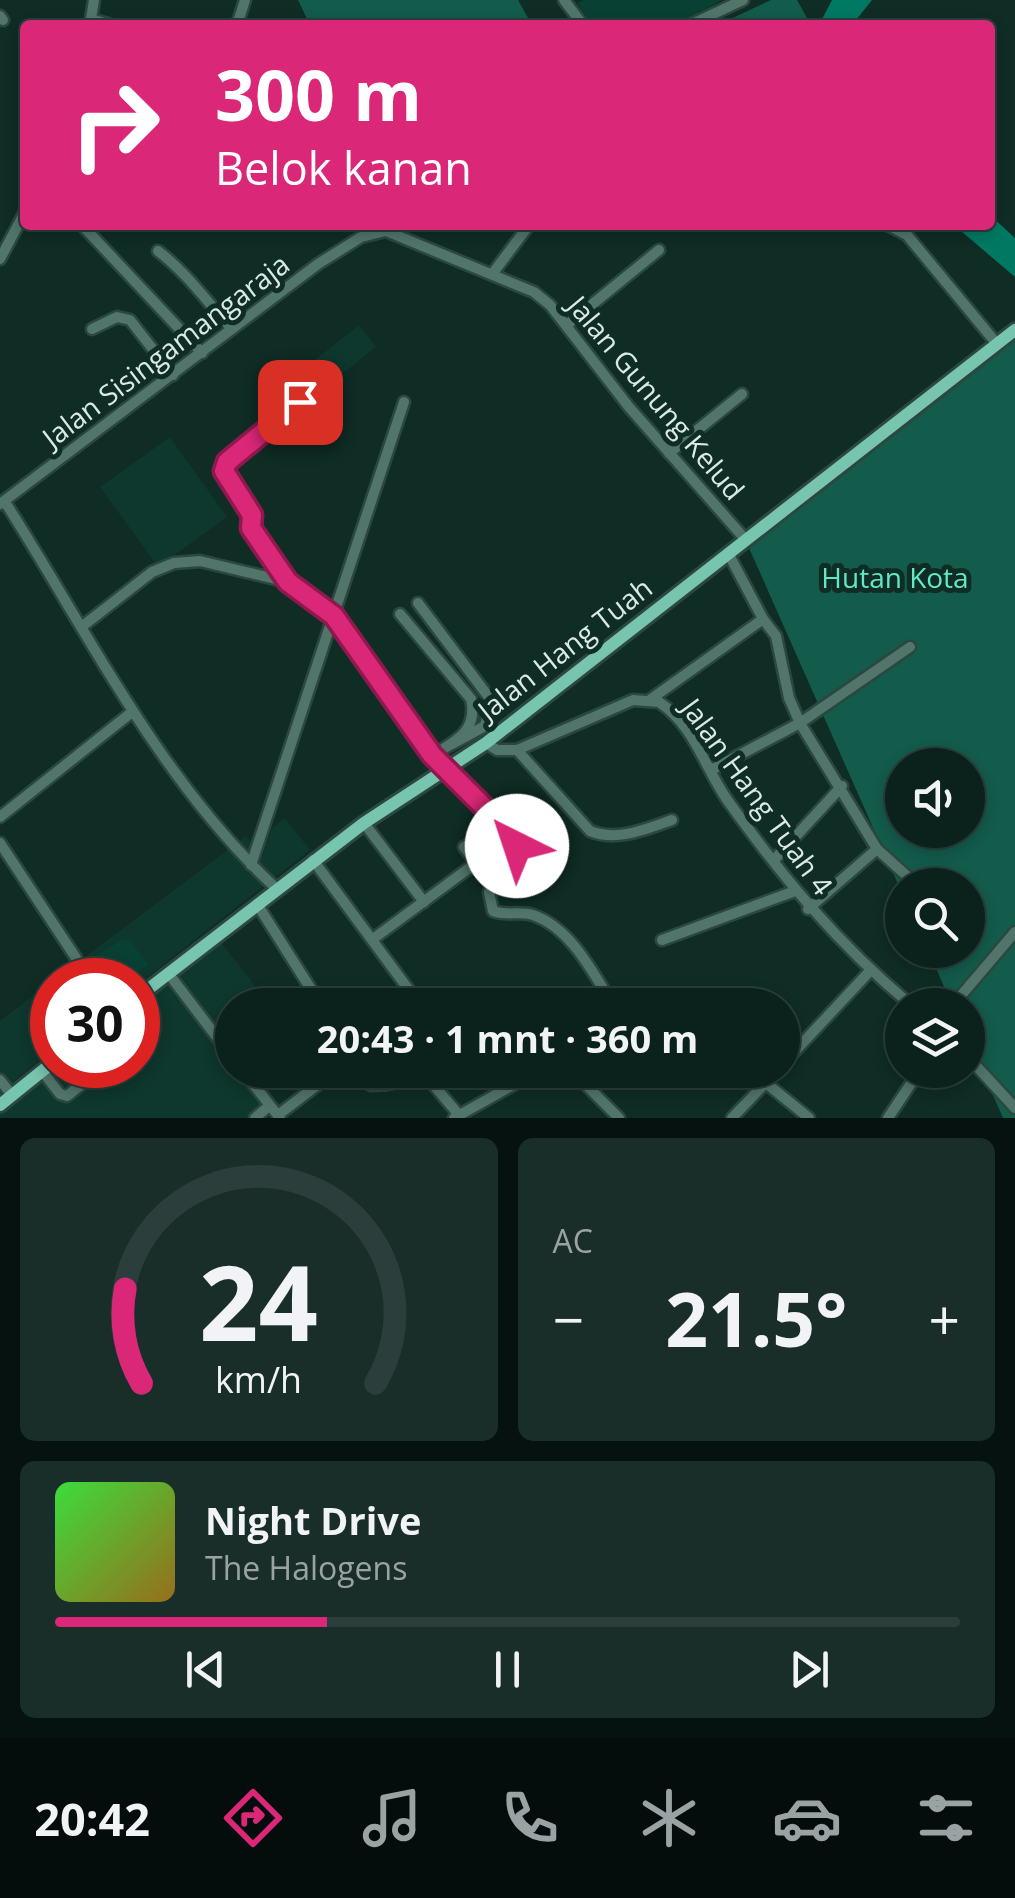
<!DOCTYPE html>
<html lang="id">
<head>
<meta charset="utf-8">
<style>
  :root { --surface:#0b211c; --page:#192e29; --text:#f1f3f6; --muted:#9aa3a3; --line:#2b3e3b; --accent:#db2777 }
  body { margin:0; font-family:"Open Sans",sans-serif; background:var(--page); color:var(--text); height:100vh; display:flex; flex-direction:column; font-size:38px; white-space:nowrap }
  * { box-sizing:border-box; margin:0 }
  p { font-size:32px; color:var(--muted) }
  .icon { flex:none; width:55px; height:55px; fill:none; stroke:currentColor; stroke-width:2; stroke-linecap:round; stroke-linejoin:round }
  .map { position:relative; height:1118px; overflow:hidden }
  .sheet { display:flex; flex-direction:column; gap:20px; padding:20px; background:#06120f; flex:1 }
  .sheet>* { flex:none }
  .top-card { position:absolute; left:20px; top:20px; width:975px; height:210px; border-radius:10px; box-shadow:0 5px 15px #0003,0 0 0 2px var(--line); background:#db2777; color:#fff; overflow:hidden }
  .fabs { position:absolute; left:885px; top:748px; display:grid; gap:20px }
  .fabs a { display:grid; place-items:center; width:100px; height:100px; border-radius:50%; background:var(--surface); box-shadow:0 5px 15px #0003,0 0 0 2px var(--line); font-size:50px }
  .speed { position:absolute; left:30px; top:958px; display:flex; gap:20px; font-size:50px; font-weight:700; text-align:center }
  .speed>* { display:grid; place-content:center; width:130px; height:130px; border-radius:50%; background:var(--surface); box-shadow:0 5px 15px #0003,0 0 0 2px var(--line); line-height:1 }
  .speed .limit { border:15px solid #d22; background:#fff; color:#111 }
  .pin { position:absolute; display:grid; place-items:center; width:85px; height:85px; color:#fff; margin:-42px; border-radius:20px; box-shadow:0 5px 15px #0006 }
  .me { position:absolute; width:110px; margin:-55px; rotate:319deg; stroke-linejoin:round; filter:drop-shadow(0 0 8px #0008) }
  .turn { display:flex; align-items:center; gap:35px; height:210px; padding:0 30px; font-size:45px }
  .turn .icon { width:130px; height:130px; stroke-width:2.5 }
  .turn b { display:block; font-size:70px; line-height:85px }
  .big { font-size:75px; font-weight:700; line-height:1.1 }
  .sheet .widget { flex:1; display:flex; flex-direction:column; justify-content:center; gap:15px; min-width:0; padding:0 35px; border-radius:15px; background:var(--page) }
  .sheet .dial { align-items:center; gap:0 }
  .dial svg { height:260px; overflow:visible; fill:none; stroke:var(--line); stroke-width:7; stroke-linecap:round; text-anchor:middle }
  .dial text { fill:var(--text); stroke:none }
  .song { display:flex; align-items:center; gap:30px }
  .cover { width:120px; height:120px; border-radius:15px; background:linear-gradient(135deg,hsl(120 70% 55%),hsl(40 70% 35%)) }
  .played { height:10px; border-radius:5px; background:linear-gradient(90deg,var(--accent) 30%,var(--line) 30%) }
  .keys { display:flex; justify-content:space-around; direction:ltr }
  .heat { display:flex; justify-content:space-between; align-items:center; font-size:55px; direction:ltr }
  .sheet .tiles { flex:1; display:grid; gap:20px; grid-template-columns:1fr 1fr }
  .widget:last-child { grid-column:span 2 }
  .trip { position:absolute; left:215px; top:988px; width:585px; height:100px; border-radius:50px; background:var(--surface); box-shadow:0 5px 15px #0003,0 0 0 2px var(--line); font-weight:700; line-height:100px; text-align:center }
  .menu { display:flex; height:160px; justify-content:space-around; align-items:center; background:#040d0b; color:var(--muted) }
  .menu .icon { width:70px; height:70px }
  .menu .selected { color:var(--accent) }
  .menu b { font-size:45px; color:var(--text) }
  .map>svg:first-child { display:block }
</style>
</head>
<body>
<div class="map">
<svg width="1015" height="1118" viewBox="0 0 1015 1118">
  <rect width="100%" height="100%" fill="#0f2c25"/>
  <g fill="#0e372d">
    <polygon points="359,325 376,347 309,400 292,378"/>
    <polygon points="170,437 227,517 158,567 100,487"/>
    <polygon points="285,818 310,850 138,984 138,980 54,980 246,836 262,857 272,828"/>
    <polygon points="220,941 270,1005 232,1005 232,1070 291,1070 265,1090 261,1107 247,1118 0,1118 0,1113 60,1065 138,1065 138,1005"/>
    <polygon points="52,981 52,1050 0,1092 0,1021"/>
  </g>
  <g fill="#135b4b" fill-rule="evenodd">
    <polygon points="298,0 518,0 532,25 484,21 481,25 310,25"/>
    <polygon points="771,0 797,0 811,25 718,25"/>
    <path d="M1015 337V1118H1003L968 1039V1005H952L928 950H968V885H902V893L745 539ZM902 765H968V830H902Z"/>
  </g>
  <g fill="#007962">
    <polygon points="832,0 872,0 852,25 819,25"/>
    <polygon points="990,215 1015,238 1015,277 954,225 990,225"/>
  </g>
  <g fill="#094034">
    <polygon points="584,0 722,0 677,25 592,25 577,3"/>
    <polygon points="124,939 131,941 148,965 128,980 109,980 92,958"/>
  </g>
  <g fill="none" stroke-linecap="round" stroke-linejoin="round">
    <g stroke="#2b4740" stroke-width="15">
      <g id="minor">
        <polyline points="564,0 583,25"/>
        <polyline points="0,16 3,20"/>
        <polyline points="91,19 111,25"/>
        <polyline points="90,25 94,0"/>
        <polyline points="237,25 245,0"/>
        <polyline points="690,25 743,0"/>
        <polyline points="82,225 202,353"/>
        <polyline points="888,225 907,235 997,344"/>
        <path d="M158 251C187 273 207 302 232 329"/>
        <polyline points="0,259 25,212"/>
        <polyline points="493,273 529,225"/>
        <polyline points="568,324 659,250"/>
        <polyline points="92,329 117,317 130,320 173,375"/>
        <polyline points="669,453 742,394"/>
        <path d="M5 502C88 632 162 784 277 889"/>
        <polyline points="0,504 318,264 361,237 386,231 534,292 550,305 629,407 745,539"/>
        <polyline points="287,581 251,528 251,515 225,471 232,454 301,402"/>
        <polyline points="418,603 491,700 485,726 452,744"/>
        <path d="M400 614 471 699C478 730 457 741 433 755"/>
        <polyline points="763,619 776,636 789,698 800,723 877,849 917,885"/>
        <path d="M84 625 152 572 174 563 200 561 288 582 334 617 433 755 510 833 518 853 489 892 493 911C506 916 519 911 533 915 571 928 593 973 613 1005"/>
        <polyline points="651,699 763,619 728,553"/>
        <path d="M486 743 497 750H517L633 700 659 702C695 726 704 767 728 801 784 879 837 943 911 1005"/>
        <path d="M517 750 590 831C617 842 646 829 672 820"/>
        <polyline points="711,770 800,723 910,647"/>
        <polyline points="0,817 132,712"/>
        <polyline points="364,823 424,902"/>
        <polyline points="0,843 76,958"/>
        <polyline points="313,860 420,1005"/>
        <polyline points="774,860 842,786"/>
        <polyline points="251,865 404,402"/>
        <polyline points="257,904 321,1005"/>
        <polyline points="808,909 877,849"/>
        <polyline points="373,939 476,863 464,847 502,826"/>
        <polyline points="662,940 795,891"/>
        <polyline points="168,973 232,1057"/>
        <polyline points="953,1005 1015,932"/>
        <polyline points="968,1057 1015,1108"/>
        <polyline points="782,1065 869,972"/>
        <polyline points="242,1070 280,1118"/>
        <path d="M355 1070 371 1085C390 1085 404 1082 418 1070"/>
        <polyline points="421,1070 459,1115"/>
        <polyline points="571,1070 619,1118"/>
        <polyline points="42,1071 60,1094 67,1096 106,1065"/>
        <polyline points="0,1080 12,1095"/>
        <polyline points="766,1083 809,1118"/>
        <polyline points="278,1115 337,1070"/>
        <polyline points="255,1118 269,1106"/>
        <polyline points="454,1118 540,1070"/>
        <polyline points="732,1118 778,1070"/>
        <polyline points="888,1118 920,1070"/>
      </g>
    </g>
    <g stroke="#2b4740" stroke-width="18">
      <g id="major">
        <polyline points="138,997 364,823 486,743 1015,330"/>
        <polyline points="0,1105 52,1063"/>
      </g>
    </g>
    <use href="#minor" stroke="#51756a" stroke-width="10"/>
    <use href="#major" stroke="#78c5af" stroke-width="12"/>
  </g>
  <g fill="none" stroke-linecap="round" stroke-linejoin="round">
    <g stroke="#8e194d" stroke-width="25">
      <polyline id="route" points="300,402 227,462 224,471 252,515 251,528 288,582 334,616 432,755 510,833 517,846"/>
    </g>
    <use href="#route" stroke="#db2777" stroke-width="18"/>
  </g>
  <g text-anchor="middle" stroke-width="10" stroke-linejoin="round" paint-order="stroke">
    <g font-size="28" fill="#daeae5" stroke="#0f2c25">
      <text transform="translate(166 351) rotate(-37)" y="10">Jalan Sisingamangaraja</text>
      <text transform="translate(656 398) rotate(50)" y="10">Jalan Gunung Kelud</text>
      <text transform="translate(565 649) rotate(-38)" y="10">Jalan Hang Tuah</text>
      <text transform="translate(757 797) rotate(54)" y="10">Jalan Hang Tuah 4</text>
    </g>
    <g font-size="28" fill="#61e8c6" stroke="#0f2c25">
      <text x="895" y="588">Hutan Kota</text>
    </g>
  </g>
</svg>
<div class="fabs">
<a><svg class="icon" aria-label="sound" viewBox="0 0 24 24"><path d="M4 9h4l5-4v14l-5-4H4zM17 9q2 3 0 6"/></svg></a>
<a><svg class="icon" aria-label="search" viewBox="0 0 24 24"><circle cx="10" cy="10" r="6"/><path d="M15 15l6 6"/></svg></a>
<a><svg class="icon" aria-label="layers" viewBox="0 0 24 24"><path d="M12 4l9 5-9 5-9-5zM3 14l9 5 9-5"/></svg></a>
</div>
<div class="speed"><div class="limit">30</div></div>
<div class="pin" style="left:300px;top:402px;background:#d93025"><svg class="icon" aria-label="arrive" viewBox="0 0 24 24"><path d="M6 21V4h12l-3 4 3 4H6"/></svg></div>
<svg class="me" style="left:517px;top:846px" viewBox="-20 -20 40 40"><circle r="19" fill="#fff"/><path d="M0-13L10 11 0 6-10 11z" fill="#db2777"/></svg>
<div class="trip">20:43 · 1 mnt · 360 m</div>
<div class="top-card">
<div class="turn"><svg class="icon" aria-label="right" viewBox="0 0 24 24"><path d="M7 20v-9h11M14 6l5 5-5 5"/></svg><div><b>300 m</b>Belok kanan</div></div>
</div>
</div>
<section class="sheet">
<div class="tiles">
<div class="widget dial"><svg viewBox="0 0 100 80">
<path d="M14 69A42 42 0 1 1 86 69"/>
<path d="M14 69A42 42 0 0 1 9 40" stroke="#db2777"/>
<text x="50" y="56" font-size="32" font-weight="700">24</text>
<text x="50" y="72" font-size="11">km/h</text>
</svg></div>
<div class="widget"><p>AC</p>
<div class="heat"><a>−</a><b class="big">21.5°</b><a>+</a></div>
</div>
<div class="widget">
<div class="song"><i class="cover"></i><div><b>Night Drive</b><p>The Halogens</p></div></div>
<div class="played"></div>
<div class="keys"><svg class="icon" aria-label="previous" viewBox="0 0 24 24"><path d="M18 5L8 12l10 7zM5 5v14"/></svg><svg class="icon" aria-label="pause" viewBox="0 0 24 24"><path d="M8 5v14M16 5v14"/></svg><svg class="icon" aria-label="next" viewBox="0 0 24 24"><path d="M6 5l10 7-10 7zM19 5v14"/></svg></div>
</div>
</div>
</section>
<nav class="menu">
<b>20:42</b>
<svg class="icon selected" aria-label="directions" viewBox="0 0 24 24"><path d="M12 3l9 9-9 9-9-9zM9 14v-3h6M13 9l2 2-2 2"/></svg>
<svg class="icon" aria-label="music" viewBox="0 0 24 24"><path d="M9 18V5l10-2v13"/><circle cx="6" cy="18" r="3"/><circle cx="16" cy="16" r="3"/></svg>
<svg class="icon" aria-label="phone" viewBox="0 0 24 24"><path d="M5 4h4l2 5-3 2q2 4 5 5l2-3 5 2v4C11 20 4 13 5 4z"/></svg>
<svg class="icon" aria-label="climate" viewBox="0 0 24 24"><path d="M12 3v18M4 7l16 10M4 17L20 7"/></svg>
<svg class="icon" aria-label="car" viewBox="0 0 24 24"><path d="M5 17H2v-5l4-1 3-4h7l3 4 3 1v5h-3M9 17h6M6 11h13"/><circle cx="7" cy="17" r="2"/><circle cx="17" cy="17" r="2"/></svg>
<svg class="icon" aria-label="filters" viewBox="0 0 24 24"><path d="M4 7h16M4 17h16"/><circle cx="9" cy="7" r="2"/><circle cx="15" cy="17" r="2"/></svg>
</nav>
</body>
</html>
